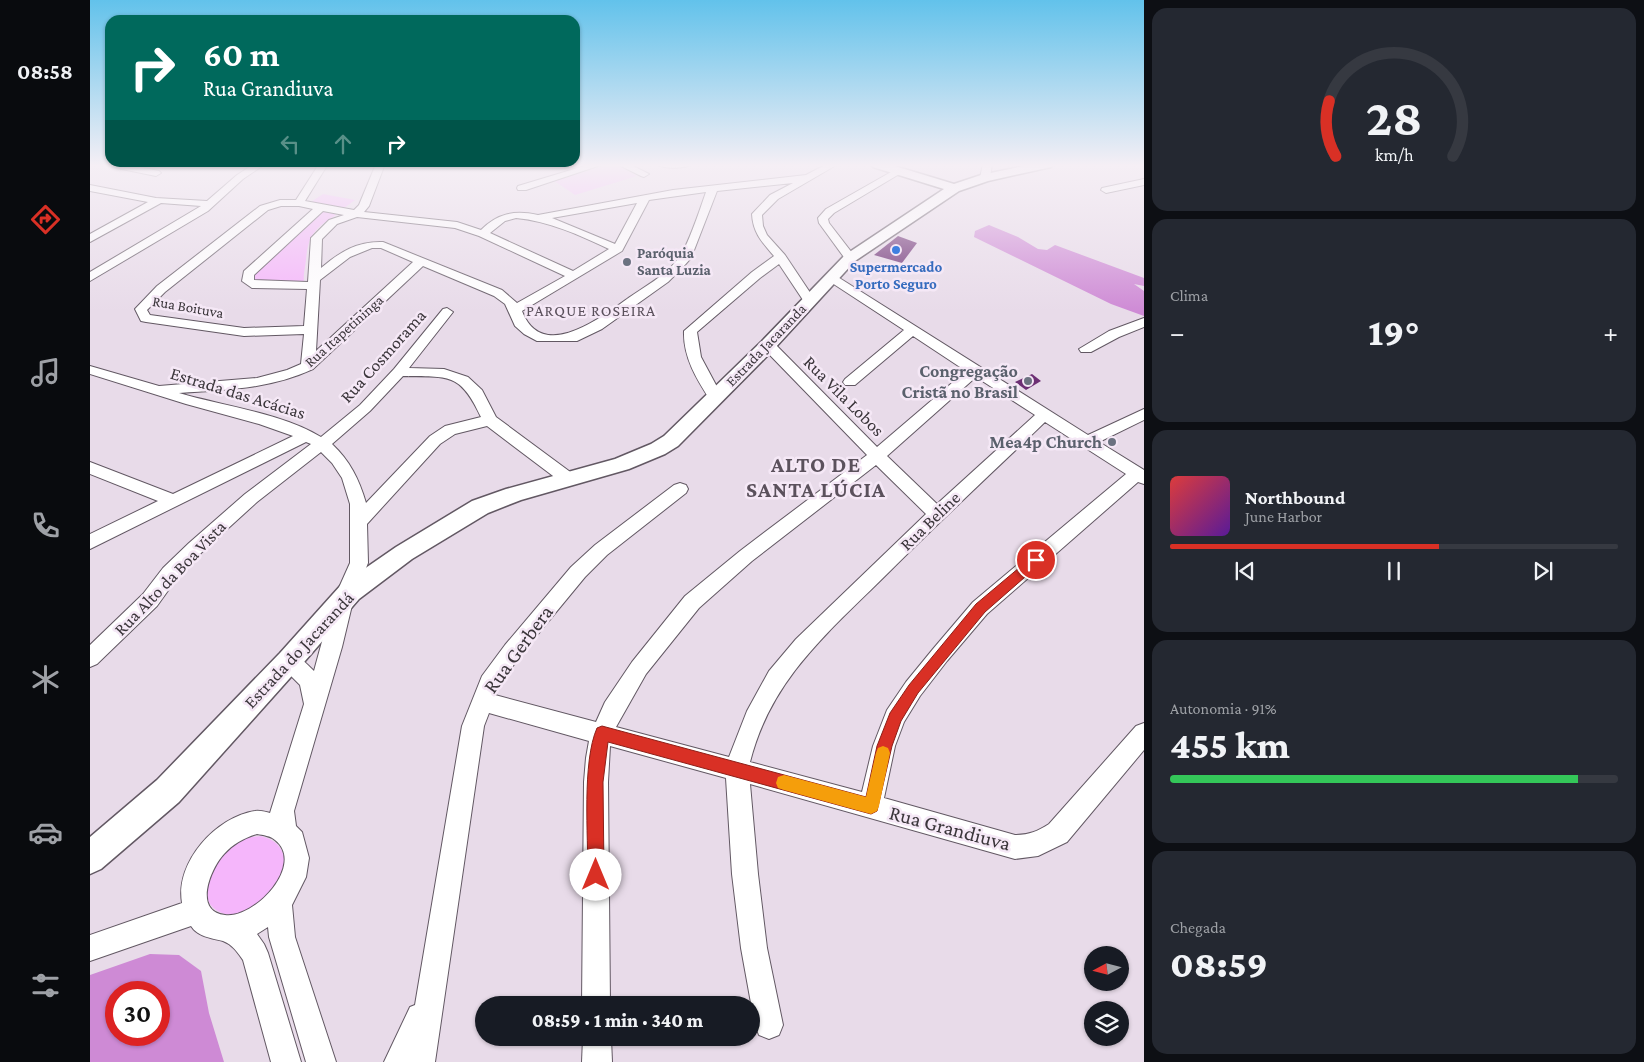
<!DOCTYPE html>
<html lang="pt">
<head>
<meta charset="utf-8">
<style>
  :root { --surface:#171b24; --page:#242831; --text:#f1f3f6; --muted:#9ea1a6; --line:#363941; --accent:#d93025 }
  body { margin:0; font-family:"Crimson Pro",serif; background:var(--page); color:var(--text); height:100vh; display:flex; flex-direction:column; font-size:19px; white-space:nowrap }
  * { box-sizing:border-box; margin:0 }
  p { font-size:16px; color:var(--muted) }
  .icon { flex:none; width:28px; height:28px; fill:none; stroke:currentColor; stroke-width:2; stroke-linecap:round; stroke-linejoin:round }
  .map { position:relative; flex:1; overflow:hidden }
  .side { display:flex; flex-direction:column; gap:8px; padding:8px; background:#0d0f14; width:500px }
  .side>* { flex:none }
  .top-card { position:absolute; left:15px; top:15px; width:475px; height:152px; border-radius:15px; box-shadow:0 1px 4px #0004; background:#00695c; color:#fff; overflow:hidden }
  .needle { width:32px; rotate:263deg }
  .controls { position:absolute; left:994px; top:946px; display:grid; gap:10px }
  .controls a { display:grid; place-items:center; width:45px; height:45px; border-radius:50%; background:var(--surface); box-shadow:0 1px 4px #0004; font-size:25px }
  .speed { position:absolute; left:15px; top:981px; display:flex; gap:10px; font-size:25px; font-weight:700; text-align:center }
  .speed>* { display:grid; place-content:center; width:65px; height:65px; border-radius:50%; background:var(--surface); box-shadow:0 1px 4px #0004; line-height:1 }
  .speed .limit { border:8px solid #d22; background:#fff; color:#111 }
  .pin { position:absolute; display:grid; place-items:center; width:42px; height:42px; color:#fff; margin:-21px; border:2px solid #fff; border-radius:50%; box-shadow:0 1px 5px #0007 }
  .me { position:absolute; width:55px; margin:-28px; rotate:0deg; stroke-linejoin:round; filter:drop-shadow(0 0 4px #0008) }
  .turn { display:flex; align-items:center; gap:18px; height:105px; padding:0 15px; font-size:22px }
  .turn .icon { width:65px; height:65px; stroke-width:2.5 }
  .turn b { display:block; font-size:35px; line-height:42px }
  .lanes { display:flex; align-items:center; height:48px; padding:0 15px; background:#0003; justify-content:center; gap:25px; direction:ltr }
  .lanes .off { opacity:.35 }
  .big { font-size:38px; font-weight:800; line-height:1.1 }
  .side .tile { flex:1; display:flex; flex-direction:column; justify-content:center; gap:8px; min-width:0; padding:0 18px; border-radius:15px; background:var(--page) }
  .side .dial { align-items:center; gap:0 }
  .dial svg { height:130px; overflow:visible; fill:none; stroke:var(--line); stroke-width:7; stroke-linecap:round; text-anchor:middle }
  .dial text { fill:var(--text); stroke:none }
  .song { display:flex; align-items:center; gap:15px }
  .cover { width:60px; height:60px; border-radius:8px; background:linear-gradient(135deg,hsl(0 70% 55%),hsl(270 70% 35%)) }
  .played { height:5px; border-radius:2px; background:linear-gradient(90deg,var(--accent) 60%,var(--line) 60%) }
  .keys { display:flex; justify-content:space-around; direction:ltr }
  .heat { display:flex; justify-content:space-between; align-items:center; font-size:28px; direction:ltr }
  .charge { height:8px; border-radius:4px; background:linear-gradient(90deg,#34c759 91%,var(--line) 0) }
  .trip { position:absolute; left:385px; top:996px; width:285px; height:50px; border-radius:25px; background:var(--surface); box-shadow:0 1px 4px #0004; font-weight:800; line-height:50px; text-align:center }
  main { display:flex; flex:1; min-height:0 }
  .menu { display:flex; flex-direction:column; width:90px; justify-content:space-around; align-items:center; background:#090b0e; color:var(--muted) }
  .menu .icon { width:35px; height:35px }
  .menu .on { color:var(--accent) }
  .menu b { font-size:22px; color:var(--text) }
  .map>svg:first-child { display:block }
</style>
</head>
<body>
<main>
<nav class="menu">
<b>08:58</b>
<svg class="icon on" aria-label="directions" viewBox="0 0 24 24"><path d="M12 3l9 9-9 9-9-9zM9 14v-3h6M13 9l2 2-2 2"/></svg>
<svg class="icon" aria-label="music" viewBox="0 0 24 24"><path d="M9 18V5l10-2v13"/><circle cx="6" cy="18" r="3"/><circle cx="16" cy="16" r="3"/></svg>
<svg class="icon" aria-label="phone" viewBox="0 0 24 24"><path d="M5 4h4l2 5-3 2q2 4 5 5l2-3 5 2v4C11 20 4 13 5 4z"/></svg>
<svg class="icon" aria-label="climate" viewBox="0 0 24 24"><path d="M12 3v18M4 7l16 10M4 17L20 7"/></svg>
<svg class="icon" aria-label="car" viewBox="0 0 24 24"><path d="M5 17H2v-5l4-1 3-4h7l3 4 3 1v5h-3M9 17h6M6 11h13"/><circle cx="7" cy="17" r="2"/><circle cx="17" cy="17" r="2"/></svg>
<svg class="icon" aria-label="filters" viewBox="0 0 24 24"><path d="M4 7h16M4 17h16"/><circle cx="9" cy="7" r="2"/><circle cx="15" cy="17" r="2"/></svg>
</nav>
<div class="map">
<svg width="1054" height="1062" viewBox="0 0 1054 1062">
  <rect width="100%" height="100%" fill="#e8dbe9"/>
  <g fill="#f5b6fb">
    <polygon points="522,164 526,164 547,176 485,195 463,180"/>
    <polygon points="233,194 265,200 254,208 221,202"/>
    <path d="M231 212H241L246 215C225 228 218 235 216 260 215 268 213 275 214 283L162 281 161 278Z"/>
    <path d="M171 836C229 851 165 936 126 910 102 894 128 854 145 843 153 838 162 837 171 836Z"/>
  </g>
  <g fill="#ce8ad5" fill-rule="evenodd">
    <polygon points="899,225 928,237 948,249 957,250 965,245 1054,278 1054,286 1044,284 1054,291 1054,316 1021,304 884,237 885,231"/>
    <path d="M60 954 89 955 111 971 119 1013 134 1062H0V975ZM26 992H69V1035H26Z"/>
  </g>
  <g fill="#6d2f74">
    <polygon points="808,236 827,243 812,263 784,255"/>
    <polygon points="942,374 951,381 936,390 925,382"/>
  </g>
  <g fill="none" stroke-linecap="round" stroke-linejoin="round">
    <g stroke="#625863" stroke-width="2">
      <g id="minor">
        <polygon points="17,164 34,164 69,171 71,173 66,176 22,167"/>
        <polygon points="164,164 175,164 153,179 118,211 0,281 0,272 111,206 71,203 0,242 0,234 58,202 0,191 0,185 66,198 117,201 147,175"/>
        <path d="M229 164H238L215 201 264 210 269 205 286 164H295L279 206 274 212 367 222 391 230C408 213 425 210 448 215L583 190 716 175 737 164H748L688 199 672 215 673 226 677 235 695 255 725 300 723 303H715L689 264 670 278 607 332 611 357 633 398 631 401H621C607 380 593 357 594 331L662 272 684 256C672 242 663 233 662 214L680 195 703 183 627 191 601 258 593 267 578 282 512 329 487 341H447L434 334 425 326 415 304 404 296 333 266 223 369C180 389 136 390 89 393 133 406 192 413 231 437L270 405 304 369 353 309 357 308 363 312 319 368 354 369 378 377 392 390 406 417 483 474 485 478 483 482 477 484 471 482 397 426 365 434 350 444 277 524 278 563 263 601 252 647 204 811 206 826 212 832 219 858 216 877 202 905 205 937 246 1062H216L179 937 178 927 167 934 174 944 178 953 211 1062H181L153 960C148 953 142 944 133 941 121 938 108 937 101 926L0 961V935L92 903C85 862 126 817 165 811 170 810 176 812 180 813L214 704 210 685 192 667 189 661 192 655C206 650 214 662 224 671L243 601 260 563V504L252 478 242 463 231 452 167 502 111 553 87 578 67 606 7 664 0 667V645L53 594 73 568 99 543 155 494 221 444 216 442 0 549V534L68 501 0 474V462L83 494 203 436 169 424 96 404 0 374V366L69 386 167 378 197 370 211 364 214 334 154 336 56 322 51 321 45 309 67 286 170 206 190 200H206ZM616 192C610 209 598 247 588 259 575 276 554 287 537 299 510 318 452 363 432 311L532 251 559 200ZM547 203 525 244 462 218ZM191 206H209L223 209 154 271 152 281 162 288 217 289 214 326 154 328 60 315 57 310 75 292 178 210ZM233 211 254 215 239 220 221 238 218 282 164 280V275ZM267 217 365 228 389 236 475 276 427 303 412 290 293 242C267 241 250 252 231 268L232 239 247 224ZM426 218C459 221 489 235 519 249L483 271 400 233 415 221ZM282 248H291L323 262 226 351 230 280 260 257ZM313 376C359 377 370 372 391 417L355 426 340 436 276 503C269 479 260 461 242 444L280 411ZM167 834C173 835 181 836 185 840 216 864 165 919 135 915 103 912 120 869 134 854 143 844 154 838 167 834Z"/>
        <polygon points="501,164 514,164 436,190 428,190 427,188 428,186"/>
        <polygon points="527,164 539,164 559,174 554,177 551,176"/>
        <path d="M566 164H602C595 169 573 169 566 164Z"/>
        <polygon points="893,164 902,164 900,178 895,181 890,178"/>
        <polygon points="808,168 813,171 811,173 744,213 738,219 739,223 766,258 764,260 756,260 729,223 728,218 736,209"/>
        <polygon points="1054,179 1054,185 1016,193 1011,190 1012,188"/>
        <path d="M743 274 998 435 1054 409V420L1009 442 1054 470V484L1048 482 897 614 857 661 830 696 814 722 805 746 794 798 925 835C939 835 948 831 959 824L1046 726 1054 723V750L977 842 948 856 925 859 660 784 668 874 677 948 693 1025 689 1035 679 1039 669 1035 665 1025 651 948 642 874 636 778 520 746 518 782 520 1005H492L494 782 496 758 499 741 399 713 394 726 345 1062H294L320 1007 325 1005 372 726 392 676 415 645 481 567 505 545 584 485 590 483 596 485 598 489 596 493 517 555 495 577 429 657 408 688 405 695 506 722 515 702 542 662 595 596 650 551 777 455 673 348 671 345 673 342H683L787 447 876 371 823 336 765 385H755L753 382 755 379 814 330 739 281 737 278ZM886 377 945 415 847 504 797 456ZM955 422 1036 474 883 602 843 649 816 682 797 710 783 746 772 792 660 762C681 678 740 631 799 572 850 521 903 472 955 422ZM786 465 836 514 706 639 679 671 657 711 639 757 526 727 556 674 609 608 662 561Z"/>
        <polygon points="1054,318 1054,327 1029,337 1001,352 991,352 989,349 1019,331"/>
        <polygon points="493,1038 521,1038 522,1062 492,1062"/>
      </g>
    </g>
    <g stroke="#625863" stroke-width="3">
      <polygon id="major" points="781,164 798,164 864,184 891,175 943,164 963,164 961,167 898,181 869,191 765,261 684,349 588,446 575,454 539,469 431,500 398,513 322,559 269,599 208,669 89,802 11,869 0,874 0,837 67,780 190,653 251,585 306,547 382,501 416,489 525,459 561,444 574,436 672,341 755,255 854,189 783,167"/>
    </g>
    <use href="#minor" fill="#fff" fill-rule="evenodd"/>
    <use href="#major" fill="#fff" fill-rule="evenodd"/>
  </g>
  <linearGradient id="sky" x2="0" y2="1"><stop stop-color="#62c2eb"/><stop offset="0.53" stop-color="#f5eff5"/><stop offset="1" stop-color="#f5eff5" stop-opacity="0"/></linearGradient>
  <rect width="1054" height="312" fill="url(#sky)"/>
  <path fill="#d93025" stroke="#8d1f18" d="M946 556 951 557 952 560 951 563 895 612 828 693 811 721 802 746 787 811 781 814 518 742 513 782 514 875 512 881 506 883 500 881 498 875C498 836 492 762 507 728L512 726 776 797 787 746 800 713 819 685 886 604 942 557Z"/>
  <polygon fill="#f59e0b" points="793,746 798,748 800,753 789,806 787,811 781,814 694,790 688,788 686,783 688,777 694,775 776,797 786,753 788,748"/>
  <circle fill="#3f7fe0" stroke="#f5e8f6" stroke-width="2" cx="806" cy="250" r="5"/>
  <g fill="#6b7280" stroke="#f5e8f6" stroke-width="2">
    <circle cx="537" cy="262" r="5"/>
    <circle cx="938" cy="381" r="5"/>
    <circle cx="1022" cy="442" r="5"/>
  </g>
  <g text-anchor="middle" stroke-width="5" stroke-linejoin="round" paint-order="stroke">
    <g font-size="15" font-weight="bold" fill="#5b616d" stroke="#f5e8f6" text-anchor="start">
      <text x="547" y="258">Paróquia<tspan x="547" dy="17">Santa Luzia</tspan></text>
    </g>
    <g font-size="15" font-weight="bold" fill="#366cbe" stroke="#f5e8f6">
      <text x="806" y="272">Supermercado<tspan x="806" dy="17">Porto Seguro</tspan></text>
    </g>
    <g font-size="15" fill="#3b363b" stroke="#f5e8f6">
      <text transform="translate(98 307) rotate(10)" y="5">Rua Boituva</text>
      <text transform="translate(254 331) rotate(-42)" y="5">Rua Itapetininga</text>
      <text transform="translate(676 345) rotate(-46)" y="5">Estrada Jacaranda</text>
    </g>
    <g font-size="16" letter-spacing="1" fill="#5b515c" stroke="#f5e8f6">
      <text x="501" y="316">PARQUE ROSEIRA</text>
    </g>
    <g font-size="18" fill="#3b363b" stroke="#f5e8f6">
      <text transform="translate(293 356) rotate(-48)" y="6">Rua Cosmorama</text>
      <text transform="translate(148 393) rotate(17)" y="6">Estrada das Acácias</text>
      <text transform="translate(754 396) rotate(45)" y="6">Rua Vila Lobos</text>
      <text transform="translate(840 521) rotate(-44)" y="6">Rua Beline</text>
      <text transform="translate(80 578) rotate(-46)" y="6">Rua Alto da Boa Vista</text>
      <text transform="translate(209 650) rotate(-47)" y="6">Estrada do Jacarandá</text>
    </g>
    <g font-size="18" font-weight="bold" fill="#5b616d" stroke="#f5e8f6" text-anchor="end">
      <text x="928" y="377">Congregação<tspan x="928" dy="21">Cristã no Brasil</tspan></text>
      <text x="1012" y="448">Mea4p Church</text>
    </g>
    <g font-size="21" fill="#3b363b" stroke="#f5e8f6">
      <text transform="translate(428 649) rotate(-54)" y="7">Rua Gerbera</text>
      <text transform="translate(860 828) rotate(15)" y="7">Rua Grandiuva</text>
    </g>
    <g font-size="22" font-weight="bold" letter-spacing="1" fill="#5b515c" stroke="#f5e8f6">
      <text x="726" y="472">ALTO DE<tspan x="726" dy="25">SANTA LÚCIA</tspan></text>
    </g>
  </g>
</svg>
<div class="controls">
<a><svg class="needle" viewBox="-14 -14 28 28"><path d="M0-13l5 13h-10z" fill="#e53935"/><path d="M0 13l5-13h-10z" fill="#9ea1a6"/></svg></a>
<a><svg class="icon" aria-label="layers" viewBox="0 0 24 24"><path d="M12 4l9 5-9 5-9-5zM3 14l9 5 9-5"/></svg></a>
</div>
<div class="speed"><div class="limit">30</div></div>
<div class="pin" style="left:946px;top:560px;background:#d93025"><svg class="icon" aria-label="arrive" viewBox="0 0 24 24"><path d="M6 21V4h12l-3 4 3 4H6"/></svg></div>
<svg class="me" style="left:506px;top:875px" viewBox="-20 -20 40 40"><circle r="19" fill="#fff"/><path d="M0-13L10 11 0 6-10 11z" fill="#d93025"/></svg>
<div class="trip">08:59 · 1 min · 340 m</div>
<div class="top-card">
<div class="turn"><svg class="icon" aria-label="right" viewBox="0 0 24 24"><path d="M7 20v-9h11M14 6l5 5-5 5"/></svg><div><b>60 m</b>Rua Grandiuva</div></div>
<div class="lanes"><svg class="icon off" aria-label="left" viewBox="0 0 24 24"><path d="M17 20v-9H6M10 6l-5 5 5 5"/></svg><svg class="icon off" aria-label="ahead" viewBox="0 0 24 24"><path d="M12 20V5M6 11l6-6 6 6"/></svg><svg class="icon" aria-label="right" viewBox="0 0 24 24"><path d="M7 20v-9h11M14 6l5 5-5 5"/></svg></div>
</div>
</div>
<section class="side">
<div class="tile dial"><svg viewBox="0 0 100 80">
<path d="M14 69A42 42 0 1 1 86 69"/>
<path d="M14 69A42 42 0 0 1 10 35" stroke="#d93025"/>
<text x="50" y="56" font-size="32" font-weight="700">28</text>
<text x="50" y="72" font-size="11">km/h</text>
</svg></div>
<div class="tile"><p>Clima</p>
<div class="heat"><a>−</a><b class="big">19°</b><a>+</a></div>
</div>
<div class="tile">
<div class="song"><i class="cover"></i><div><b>Northbound</b><p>June Harbor</p></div></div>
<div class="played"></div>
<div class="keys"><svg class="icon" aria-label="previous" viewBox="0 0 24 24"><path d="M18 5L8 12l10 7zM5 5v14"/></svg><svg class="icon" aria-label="pause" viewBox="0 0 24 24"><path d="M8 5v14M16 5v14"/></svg><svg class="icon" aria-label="next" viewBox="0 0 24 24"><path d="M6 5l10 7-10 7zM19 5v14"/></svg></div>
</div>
<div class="tile"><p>Autonomia · 91%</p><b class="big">455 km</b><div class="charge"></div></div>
<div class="tile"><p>Chegada</p><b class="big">08:59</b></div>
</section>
</main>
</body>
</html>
